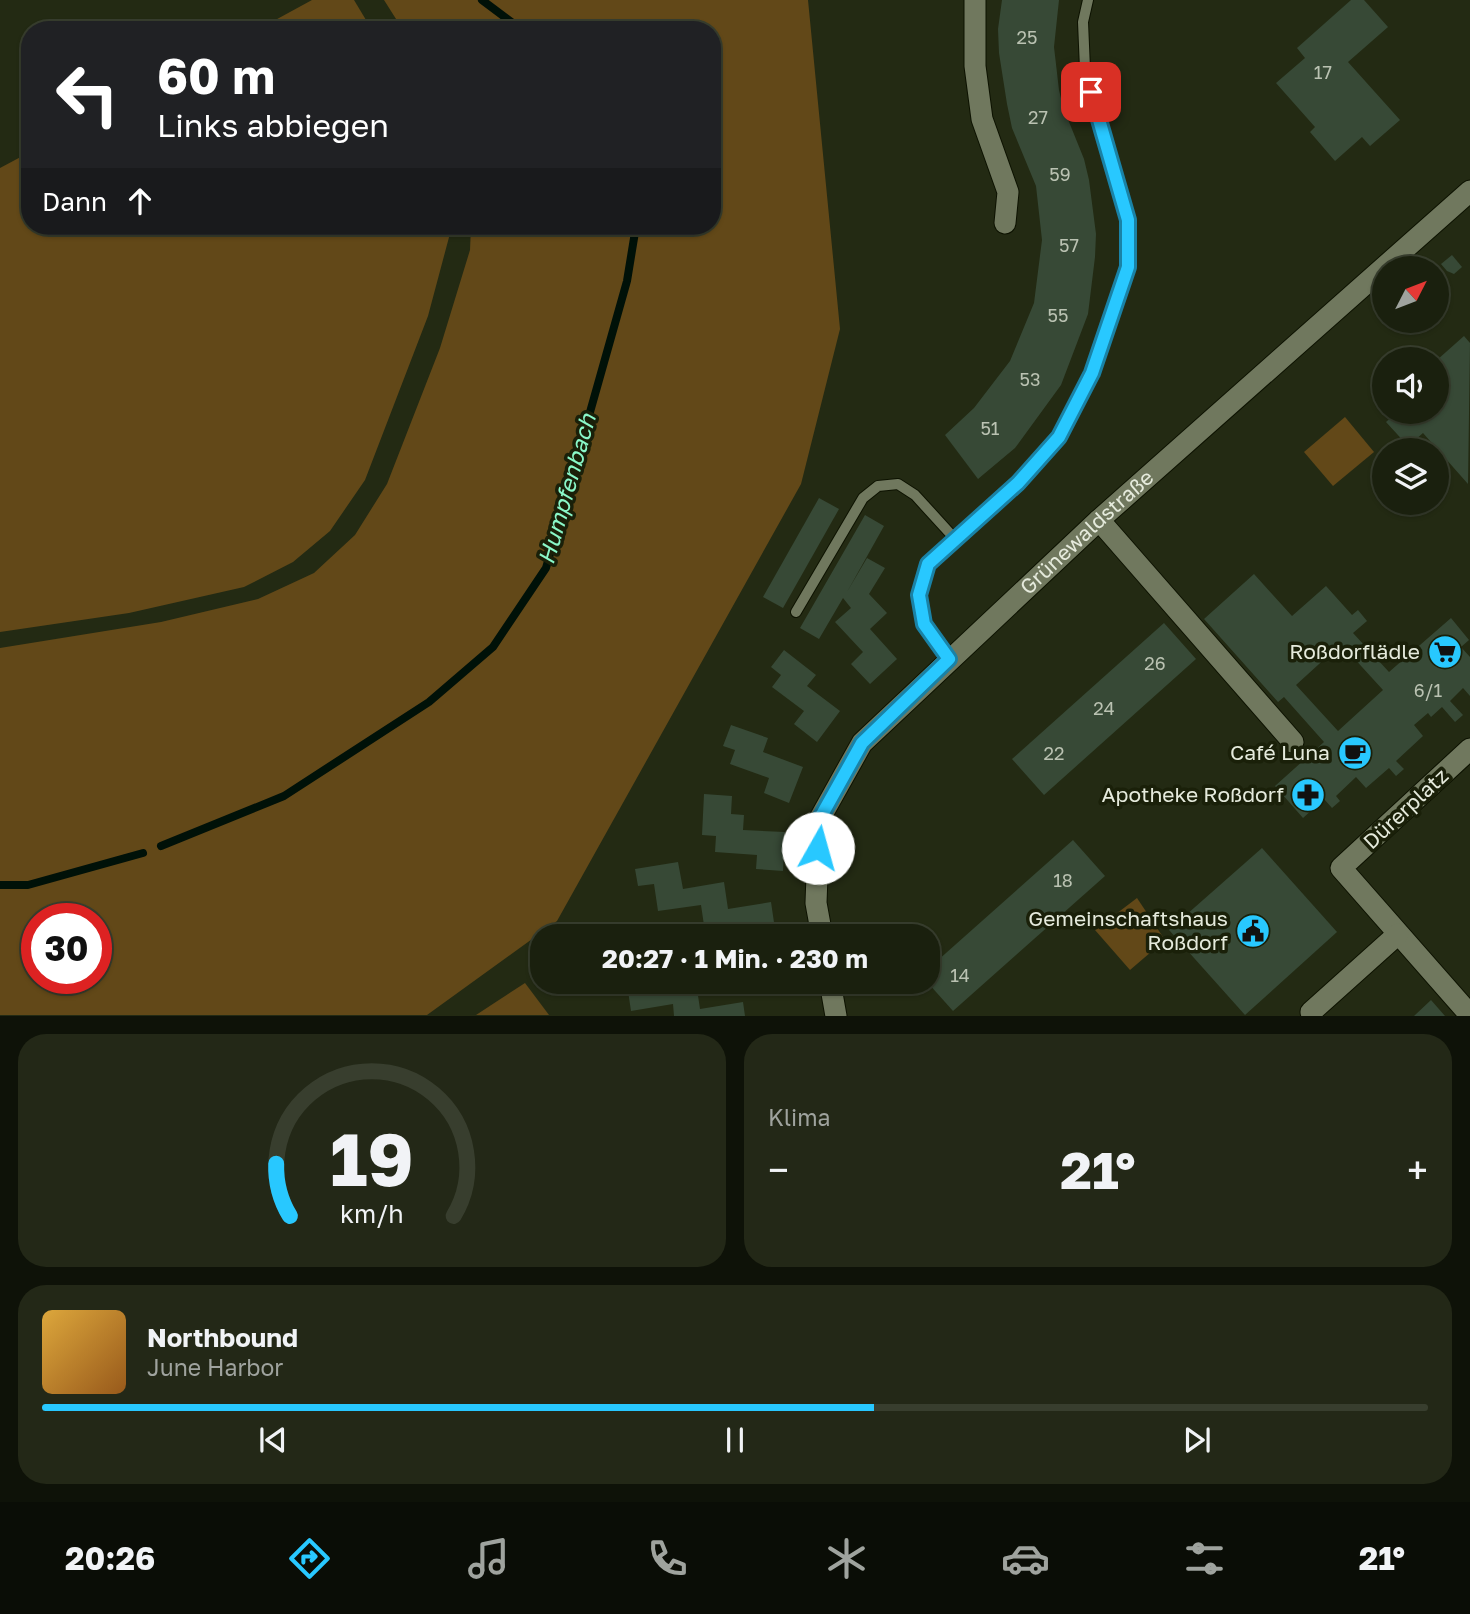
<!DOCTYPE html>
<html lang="de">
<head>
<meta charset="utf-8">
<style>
  :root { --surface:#1a200e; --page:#232817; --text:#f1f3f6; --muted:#9fa39e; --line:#383e2e; --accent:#28c8ff }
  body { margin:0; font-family:"Golos Text",sans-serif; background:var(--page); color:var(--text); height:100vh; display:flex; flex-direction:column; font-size:26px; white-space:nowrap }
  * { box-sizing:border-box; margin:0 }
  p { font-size:23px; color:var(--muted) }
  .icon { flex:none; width:38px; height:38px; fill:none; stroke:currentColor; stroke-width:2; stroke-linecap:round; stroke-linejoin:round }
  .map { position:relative; height:1016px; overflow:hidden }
  .panel { display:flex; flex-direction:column; gap:18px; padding:18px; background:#0e1208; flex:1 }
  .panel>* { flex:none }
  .top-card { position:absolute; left:21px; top:21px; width:700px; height:214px; border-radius:28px; box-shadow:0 2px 5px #0004,0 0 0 2px var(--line); background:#202124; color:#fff; overflow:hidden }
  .needle { width:46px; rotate:48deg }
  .controls { position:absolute; left:1372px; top:256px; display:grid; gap:14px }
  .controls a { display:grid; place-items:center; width:77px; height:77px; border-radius:50%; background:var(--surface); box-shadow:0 2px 5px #0004,0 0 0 2px var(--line); font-size:35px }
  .speed { position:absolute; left:21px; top:903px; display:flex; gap:14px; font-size:35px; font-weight:700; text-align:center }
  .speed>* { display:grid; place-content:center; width:91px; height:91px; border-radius:50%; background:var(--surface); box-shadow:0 2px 5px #0004,0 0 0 2px var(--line); line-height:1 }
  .speed .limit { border:10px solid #d22; background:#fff; color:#111 }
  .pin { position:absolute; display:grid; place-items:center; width:60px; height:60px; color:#fff; margin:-30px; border-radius:14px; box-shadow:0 4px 10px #0006 }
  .me { position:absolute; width:77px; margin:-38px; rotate:7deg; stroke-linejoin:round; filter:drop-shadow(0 0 5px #0008) }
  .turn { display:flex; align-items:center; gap:24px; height:147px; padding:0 21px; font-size:32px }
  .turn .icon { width:91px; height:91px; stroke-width:2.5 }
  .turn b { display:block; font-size:49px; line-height:60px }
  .then { display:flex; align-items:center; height:66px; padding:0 21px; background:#0003; gap:14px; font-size:26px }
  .big { font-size:52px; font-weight:700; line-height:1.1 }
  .panel .tile { flex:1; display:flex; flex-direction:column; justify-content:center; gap:10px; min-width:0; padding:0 24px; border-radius:28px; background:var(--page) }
  .panel .dial { align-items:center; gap:0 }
  .dial svg { height:182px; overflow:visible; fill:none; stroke:var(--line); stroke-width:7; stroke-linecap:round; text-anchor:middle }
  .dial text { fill:var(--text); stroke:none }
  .song { display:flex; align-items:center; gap:21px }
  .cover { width:84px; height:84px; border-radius:10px; background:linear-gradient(135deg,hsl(40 70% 55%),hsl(30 70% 35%)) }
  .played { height:7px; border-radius:4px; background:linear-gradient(90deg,var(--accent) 60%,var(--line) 60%) }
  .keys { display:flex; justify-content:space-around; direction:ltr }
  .heat { display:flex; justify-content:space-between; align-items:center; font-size:38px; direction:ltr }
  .panel .tiles { flex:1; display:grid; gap:18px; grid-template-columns:1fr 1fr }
  .tile:last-child { grid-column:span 2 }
  .trip { position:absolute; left:530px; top:924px; width:410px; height:70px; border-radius:28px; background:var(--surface); box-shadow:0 2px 5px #0004,0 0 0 2px var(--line); font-weight:700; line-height:70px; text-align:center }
  .menu { display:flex; height:112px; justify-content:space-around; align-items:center; background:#0a0d06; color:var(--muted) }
  .menu .icon { width:49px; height:49px }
  .menu .current { color:var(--accent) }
  .menu b { font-size:32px; color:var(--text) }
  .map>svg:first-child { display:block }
</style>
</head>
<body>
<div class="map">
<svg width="1470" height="1016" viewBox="0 0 1470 1016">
  <rect width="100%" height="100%" fill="#232a13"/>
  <g fill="#624818" fill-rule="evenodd">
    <polygon points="312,0 354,0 372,30 257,30"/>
    <path d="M384 0H808L840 329 801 484 557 921 427 1015H0V648L161 622 258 599 314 573 355 535 387 484 440 348 470 250 471 226H712V30H403ZM37 919H96V978H37Z"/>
    <polygon points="30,152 30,226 452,226 428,316 365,480 330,531 293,562 244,587 129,613 0,632 0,168"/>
    <polygon points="1345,417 1374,452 1333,486 1304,452"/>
    <polygon points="1137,898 1165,940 1130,970 1095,930"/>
    <polygon points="525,983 549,1015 476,1015"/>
  </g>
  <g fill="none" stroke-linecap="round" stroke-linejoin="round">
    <g stroke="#001108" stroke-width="8">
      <polyline points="482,0 514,24"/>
      <polyline points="161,846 284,796 429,702 493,647 546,568 627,281 636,226"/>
      <polyline points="0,885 28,885 143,853"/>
    </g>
  </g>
  <g fill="#374936" fill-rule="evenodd">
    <polygon points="1002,0 1059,0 1054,47 1059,90 1063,107 1084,159 1089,180 1096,234 1095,257 1088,314 1061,385 1015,448 978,479 945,435 974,408 1010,361 1034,303 1042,240 1036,186 1012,128 1007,104 999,53 998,29"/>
    <polygon points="1351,0 1364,0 1388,27 1348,62 1400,120 1370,146 1362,137 1335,161 1310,132 1315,127 1276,83 1305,58 1297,48"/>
    <polygon points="1452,255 1462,267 1454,274 1447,271 1441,264"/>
    <polygon points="1464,336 1470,343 1468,484 1423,433 1408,446 1386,422 1398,411 1437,411 1437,360"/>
    <polygon points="819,498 839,509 783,608 763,597"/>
    <polygon points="865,515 884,526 847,592 867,558 885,568 869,594 887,613 870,629 897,659 870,684 851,664 863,652 835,622 851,608 843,598 819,639 800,628"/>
    <path d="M1254 574 1292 616 1326 586 1352 615 1358 610 1367 621 1353 633 1389 672 1451 618 1469 640 1461 647 1470 657V696L1463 688 1450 701 1463 715 1455 722 1442 707 1431 717 1428 713 1414 725 1423 736 1396 761 1404 769 1396 776 1389 768 1366 788 1356 777 1336 796 1340 801 1332 808 1324 799 1303 818 1275 786 1324 742 1284 697 1278 702 1204 619ZM1341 644 1383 690 1338 731 1296 685Z"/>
    <polygon points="1164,623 1196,659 1044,795 1012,759"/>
    <polygon points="784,650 816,675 807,686 840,711 817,742 794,724 804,711 772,687 781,675 771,667"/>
    <polygon points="731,725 768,738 763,752 803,767 789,803 764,793 769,778 730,764 735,750 723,746"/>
    <polygon points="704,794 732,796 731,814 744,815 743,830 785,832 783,871 756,869 757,855 715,852 716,836 702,835"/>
    <polygon points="1073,840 1105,876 953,1011 928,983 928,969"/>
    <polygon points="1262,848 1337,932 1245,1015 1169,930"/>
    <polygon points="678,862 683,889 724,882 728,909 771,902 776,936 749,936 747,925 705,932 701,905 658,911 654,884 638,886 635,869"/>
    <polygon points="609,982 652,982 653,988 696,982 700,1009 743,1002 745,1016 674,1016 673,1004 631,1011 627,984 610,986"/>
    <polygon points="763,982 789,982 791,991 765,995"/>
    <polygon points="1431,1000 1445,1016 1414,1016"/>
  </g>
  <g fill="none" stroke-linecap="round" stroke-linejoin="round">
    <g stroke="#0d1200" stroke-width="12">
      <g id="service">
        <polyline points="796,612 863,498 878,486 898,484 915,495 956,540"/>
        <polyline points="949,659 924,624 919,595 928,564 1018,483 1059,437 1092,373 1128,267 1128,221 1085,69 1083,22 1088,0"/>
      </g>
    </g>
    <g stroke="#0d1200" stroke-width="23">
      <g id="minor">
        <polyline points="975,0 975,66 982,119 1008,192 1005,223"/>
        <polyline points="1099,520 1293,742"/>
        <polyline points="1470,749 1341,868 1470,1015"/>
        <path id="s1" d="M822 936 816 903 819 820 862 743 1099 520 1470 191"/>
        <polyline points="830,982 836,1016"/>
        <polyline points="1311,1012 1398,934"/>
      </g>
    </g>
    <use href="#service" stroke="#70785e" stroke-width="10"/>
    <use href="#minor" stroke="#70785e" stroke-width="21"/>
  </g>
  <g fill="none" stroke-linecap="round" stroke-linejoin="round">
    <g stroke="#1a82a6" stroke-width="18">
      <polyline id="route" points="818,848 819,820 862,743 949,659 924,624 919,595 928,564 1018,483 1059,437 1092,373 1128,267 1128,220 1091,92"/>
    </g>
    <use href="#route" stroke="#28c8ff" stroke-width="12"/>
  </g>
  <defs>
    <g id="supermarket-disc" transform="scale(1.75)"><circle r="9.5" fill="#28c8ff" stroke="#1a2009"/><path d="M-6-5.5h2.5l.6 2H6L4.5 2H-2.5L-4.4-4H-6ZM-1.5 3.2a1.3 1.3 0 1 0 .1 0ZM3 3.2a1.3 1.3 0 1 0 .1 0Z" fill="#111"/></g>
    <g id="cafe-disc" transform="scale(1.75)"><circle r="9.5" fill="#28c8ff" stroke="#1a2009"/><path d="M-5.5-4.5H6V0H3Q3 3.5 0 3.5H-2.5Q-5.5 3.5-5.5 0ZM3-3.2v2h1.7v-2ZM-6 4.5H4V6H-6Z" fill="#111"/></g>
    <g id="pharmacy-disc" transform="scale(1.75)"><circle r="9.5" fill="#28c8ff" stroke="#1a2009"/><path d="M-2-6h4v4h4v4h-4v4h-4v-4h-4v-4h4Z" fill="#111"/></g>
    <g id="civic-disc" transform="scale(1.75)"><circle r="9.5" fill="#28c8ff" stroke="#1a2009"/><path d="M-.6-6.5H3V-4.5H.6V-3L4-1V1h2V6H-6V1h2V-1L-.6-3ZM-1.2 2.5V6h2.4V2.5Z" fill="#111"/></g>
  </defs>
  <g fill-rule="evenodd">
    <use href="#supermarket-disc" x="1445" y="652"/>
    <use href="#cafe-disc" x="1355" y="753"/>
    <use href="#pharmacy-disc" x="1308" y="795"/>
    <use href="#civic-disc" x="1253" y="931"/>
  </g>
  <g text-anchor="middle" stroke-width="7" stroke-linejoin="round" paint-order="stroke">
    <g font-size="18" fill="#bac2b2">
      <text x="1027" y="44">25</text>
      <text x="1323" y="79">17</text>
      <text x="1038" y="124">27</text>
      <text x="1060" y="181">59</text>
      <text x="1069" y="252">57</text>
      <text x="1058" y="322">55</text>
      <text x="1030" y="386">53</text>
      <text x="990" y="435">51</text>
      <text x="1155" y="670">26</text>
      <text x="1428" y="697">6/1</text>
      <text x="1104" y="715">24</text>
      <text x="1054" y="760">22</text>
      <text x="1063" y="887">18</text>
      <text x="960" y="982">14</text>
    </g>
    <g font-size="21" fill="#e5eadc" stroke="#1a2009">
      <text dy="7" stroke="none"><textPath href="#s1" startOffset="513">Grünewaldstraße</textPath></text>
      <text transform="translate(1406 809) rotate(-43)" y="7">Dürerplatz</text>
    </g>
    <g font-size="21" fill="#e5eadc" stroke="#1a2009" text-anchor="end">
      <text x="1420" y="659">Roßdorflädle</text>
      <text x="1330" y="760">Café Luna</text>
      <text x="1284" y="802">Apotheke Roßdorf</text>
      <text x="1228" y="926">Gemeinschaftshaus<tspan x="1228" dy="24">Roßdorf</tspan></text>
    </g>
    <g font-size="23" font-style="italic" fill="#8af8c9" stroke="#1a2009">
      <text transform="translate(567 489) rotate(-74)" y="8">Humpfenbach</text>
    </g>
  </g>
</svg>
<div class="controls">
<a><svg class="needle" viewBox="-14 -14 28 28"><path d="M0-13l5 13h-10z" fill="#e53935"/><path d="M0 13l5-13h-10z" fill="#9fa39e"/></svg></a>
<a><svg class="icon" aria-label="sound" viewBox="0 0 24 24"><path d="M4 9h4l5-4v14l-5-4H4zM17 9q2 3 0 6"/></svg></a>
<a><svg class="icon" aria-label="layers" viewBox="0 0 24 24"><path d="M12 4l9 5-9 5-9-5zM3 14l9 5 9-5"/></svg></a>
</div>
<div class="speed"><div class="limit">30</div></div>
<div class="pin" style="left:1091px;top:92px;background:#d93025"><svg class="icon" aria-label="arrive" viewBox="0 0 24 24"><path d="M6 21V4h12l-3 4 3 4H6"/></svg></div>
<svg class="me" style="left:818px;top:848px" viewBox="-20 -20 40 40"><circle r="19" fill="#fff"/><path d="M0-13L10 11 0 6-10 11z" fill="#28c8ff"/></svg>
<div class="trip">20:27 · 1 Min. · 230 m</div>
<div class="top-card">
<div class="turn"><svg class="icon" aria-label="left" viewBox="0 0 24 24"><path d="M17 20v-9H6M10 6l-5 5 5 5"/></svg><div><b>60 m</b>Links abbiegen</div></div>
<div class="then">Dann<svg class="icon" aria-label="ahead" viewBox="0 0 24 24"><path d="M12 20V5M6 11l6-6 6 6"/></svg></div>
</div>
</div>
<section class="panel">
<div class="tiles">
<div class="tile dial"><svg viewBox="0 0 100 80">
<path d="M14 69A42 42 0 1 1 86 69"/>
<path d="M14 69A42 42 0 0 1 8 46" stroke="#28c8ff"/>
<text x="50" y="56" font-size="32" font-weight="700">19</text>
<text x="50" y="72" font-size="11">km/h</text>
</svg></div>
<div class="tile"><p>Klima</p>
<div class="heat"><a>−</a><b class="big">21°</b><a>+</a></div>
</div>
<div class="tile">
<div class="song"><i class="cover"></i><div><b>Northbound</b><p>June Harbor</p></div></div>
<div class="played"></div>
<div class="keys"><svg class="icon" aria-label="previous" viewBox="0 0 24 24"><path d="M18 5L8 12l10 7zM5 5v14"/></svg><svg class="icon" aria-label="pause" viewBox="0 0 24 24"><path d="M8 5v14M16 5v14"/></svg><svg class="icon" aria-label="next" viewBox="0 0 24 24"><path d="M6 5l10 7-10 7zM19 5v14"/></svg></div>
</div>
</div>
</section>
<nav class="menu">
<b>20:26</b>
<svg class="icon current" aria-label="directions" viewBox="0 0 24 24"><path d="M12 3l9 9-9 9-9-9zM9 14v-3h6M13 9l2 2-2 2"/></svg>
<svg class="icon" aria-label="music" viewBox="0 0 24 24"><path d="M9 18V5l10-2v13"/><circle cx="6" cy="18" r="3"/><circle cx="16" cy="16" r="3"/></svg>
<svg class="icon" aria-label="phone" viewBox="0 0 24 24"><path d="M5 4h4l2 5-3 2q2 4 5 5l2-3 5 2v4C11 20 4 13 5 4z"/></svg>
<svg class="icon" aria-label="climate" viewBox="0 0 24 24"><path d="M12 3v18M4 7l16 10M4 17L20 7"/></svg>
<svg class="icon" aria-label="car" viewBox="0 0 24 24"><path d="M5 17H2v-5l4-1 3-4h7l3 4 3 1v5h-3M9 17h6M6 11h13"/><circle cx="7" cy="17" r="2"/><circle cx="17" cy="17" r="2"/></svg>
<svg class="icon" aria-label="filters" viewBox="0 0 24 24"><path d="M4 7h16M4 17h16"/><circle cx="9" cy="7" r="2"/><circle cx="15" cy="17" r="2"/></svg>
<b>21°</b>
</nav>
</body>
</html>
